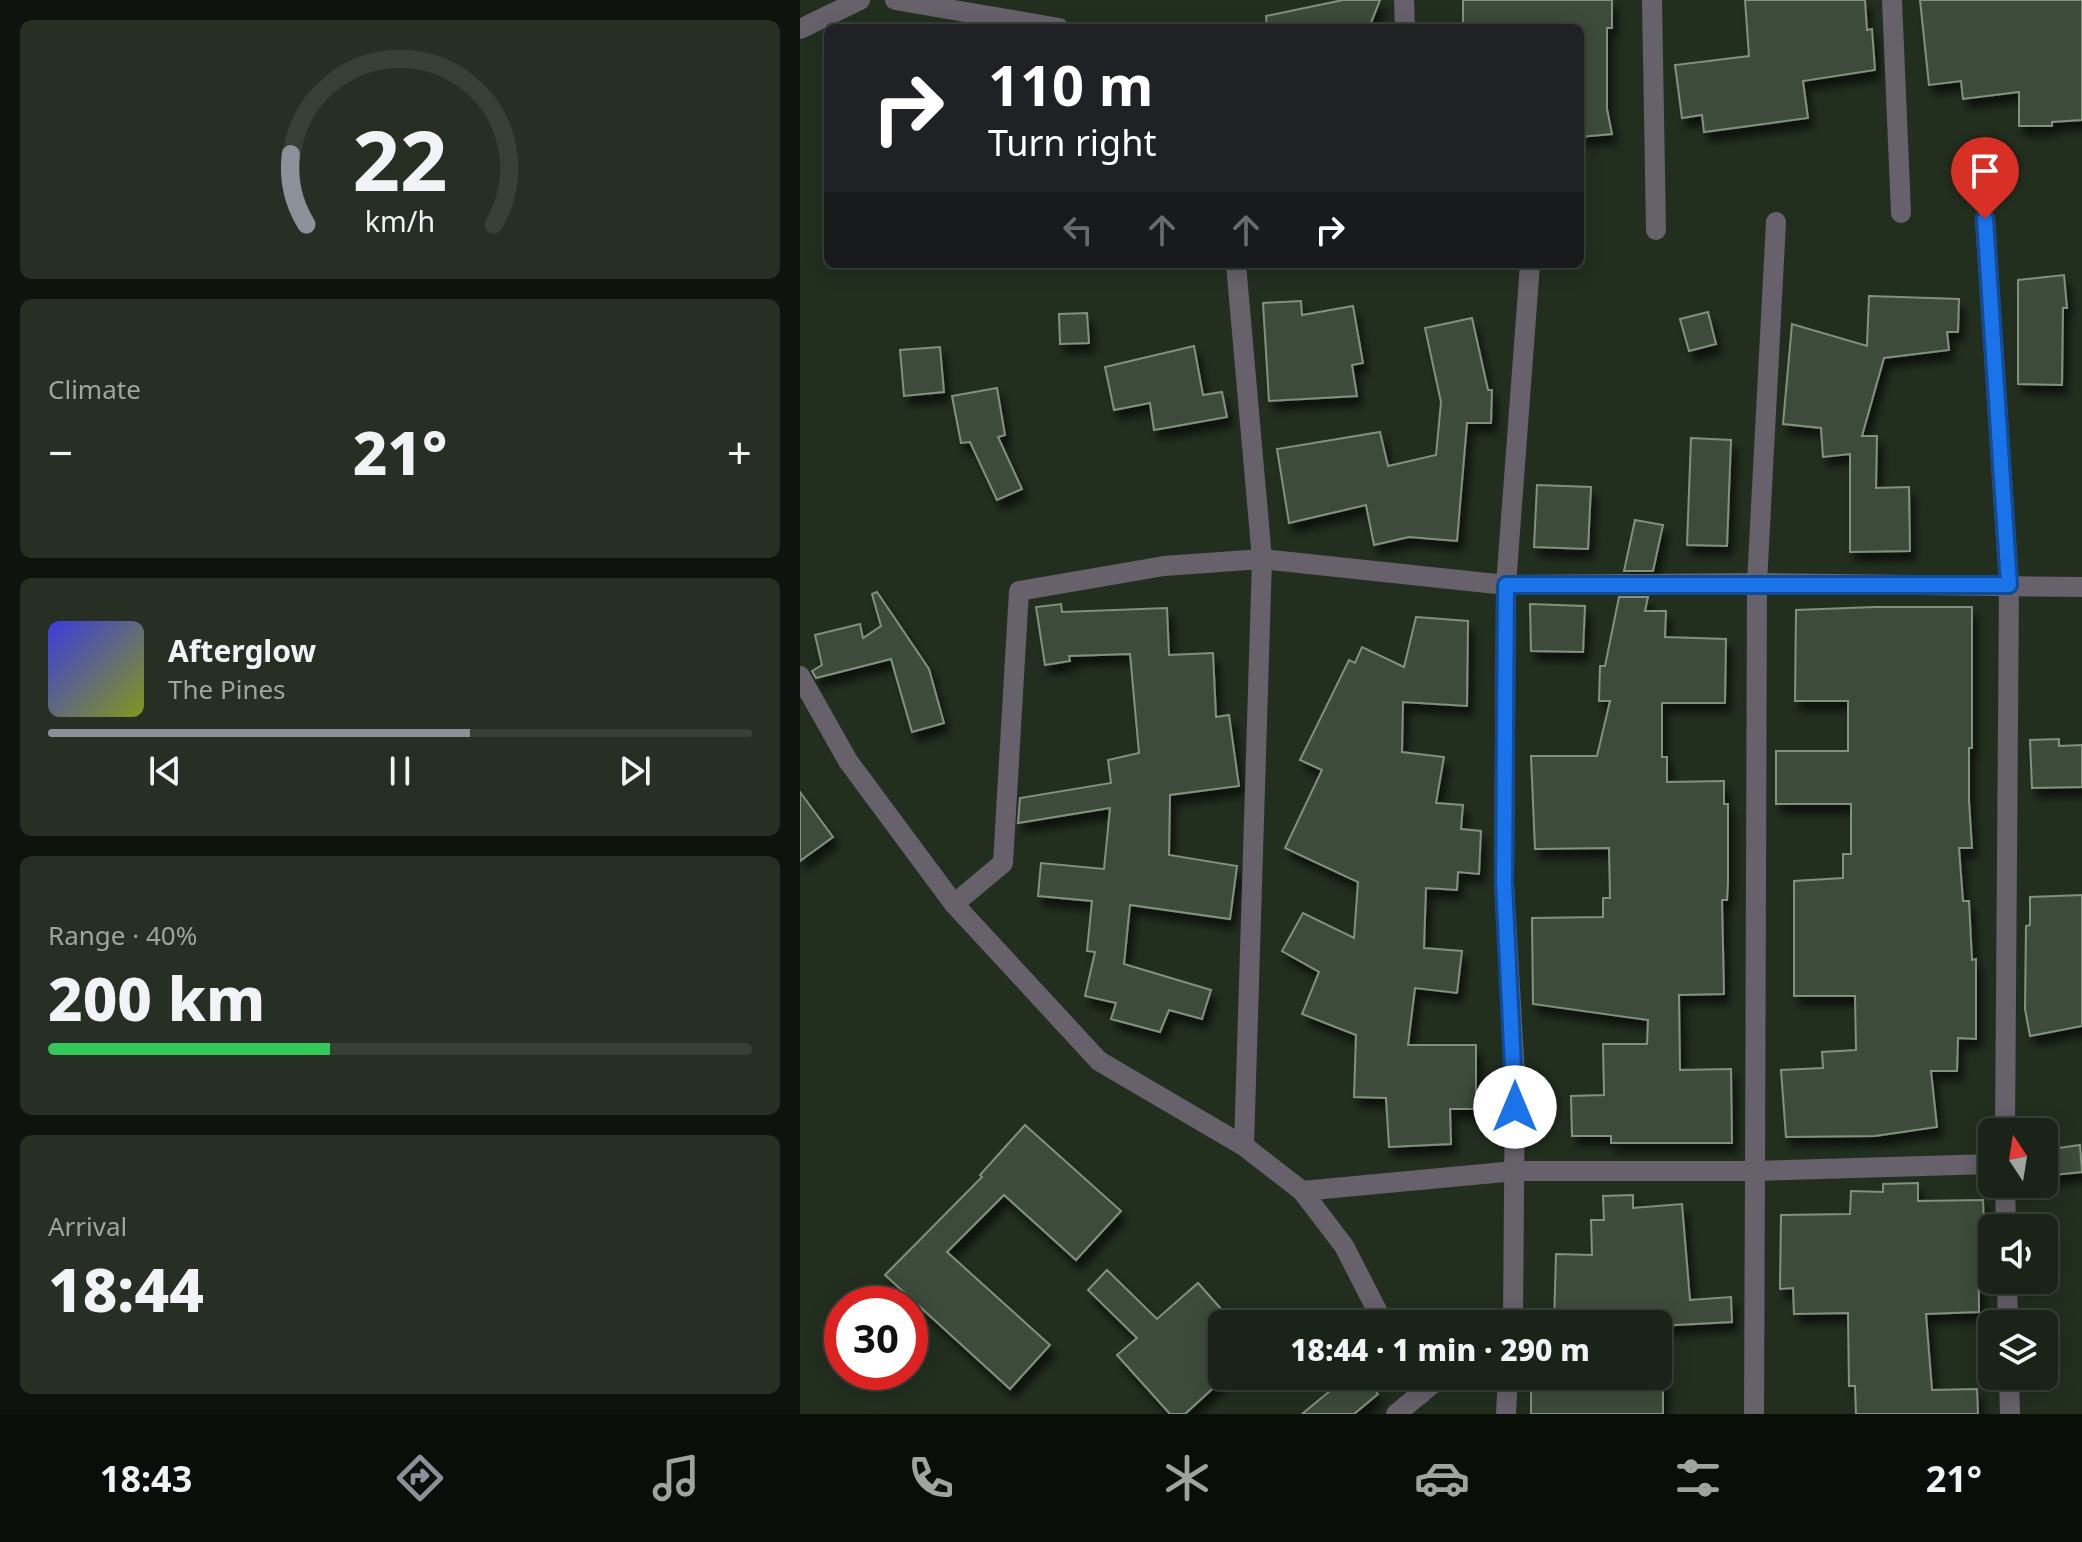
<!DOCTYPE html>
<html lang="en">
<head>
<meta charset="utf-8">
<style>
  :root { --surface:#1a2317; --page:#272f24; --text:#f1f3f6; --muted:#9fa4a1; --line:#384036; --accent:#8c9099 }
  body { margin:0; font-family:"Noto Sans",sans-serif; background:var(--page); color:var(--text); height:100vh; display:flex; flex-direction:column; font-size:30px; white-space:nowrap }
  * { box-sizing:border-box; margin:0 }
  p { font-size:26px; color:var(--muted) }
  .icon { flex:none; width:44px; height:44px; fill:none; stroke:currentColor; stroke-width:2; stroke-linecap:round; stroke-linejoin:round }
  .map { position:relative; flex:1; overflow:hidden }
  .sheet { display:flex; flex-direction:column; gap:20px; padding:20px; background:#0e130d; width:800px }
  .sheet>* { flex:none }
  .guide { position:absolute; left:24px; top:24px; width:760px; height:244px; border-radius:12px; box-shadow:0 4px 20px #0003,0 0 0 2px var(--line); background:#202124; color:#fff; overflow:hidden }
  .needle { width:52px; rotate:348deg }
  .buttons { position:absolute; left:1178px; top:1118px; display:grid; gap:16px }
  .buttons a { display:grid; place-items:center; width:80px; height:80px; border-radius:12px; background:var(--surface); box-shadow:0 4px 20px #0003,0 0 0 2px var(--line); font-size:40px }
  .speed { position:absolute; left:24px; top:1286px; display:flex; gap:16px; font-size:40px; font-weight:700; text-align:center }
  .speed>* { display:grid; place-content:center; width:104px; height:104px; border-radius:50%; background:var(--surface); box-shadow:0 4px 20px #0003,0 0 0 2px var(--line); line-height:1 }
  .speed .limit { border:12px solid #d22; background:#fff; color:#111 }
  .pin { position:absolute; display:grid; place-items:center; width:68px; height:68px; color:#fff; margin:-82px -34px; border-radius:50% 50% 50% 0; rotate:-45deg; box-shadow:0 0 8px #0007 }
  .pin .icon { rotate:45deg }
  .me { position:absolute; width:88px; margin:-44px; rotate:0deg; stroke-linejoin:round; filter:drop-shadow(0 0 6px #0008) }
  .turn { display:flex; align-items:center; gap:28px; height:168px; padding:0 32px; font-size:36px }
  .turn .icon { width:104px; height:104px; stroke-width:2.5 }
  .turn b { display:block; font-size:56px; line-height:68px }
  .lanes { display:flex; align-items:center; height:76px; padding:0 32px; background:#0003; justify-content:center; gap:40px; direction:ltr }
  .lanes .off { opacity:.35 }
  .big { font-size:60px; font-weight:800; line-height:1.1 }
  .sheet .card { flex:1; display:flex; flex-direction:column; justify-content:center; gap:12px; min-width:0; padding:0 28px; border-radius:12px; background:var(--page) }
  .sheet .dial { align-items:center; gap:0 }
  .dial svg { height:208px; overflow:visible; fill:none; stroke:var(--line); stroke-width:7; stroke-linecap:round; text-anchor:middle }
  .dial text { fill:var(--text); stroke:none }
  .song { display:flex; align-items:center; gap:24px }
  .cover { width:96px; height:96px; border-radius:12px; background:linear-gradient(135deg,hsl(240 70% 55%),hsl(70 70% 35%)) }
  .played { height:8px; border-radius:4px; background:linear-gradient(90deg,var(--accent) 60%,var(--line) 60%) }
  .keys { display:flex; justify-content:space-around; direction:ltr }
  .heat { display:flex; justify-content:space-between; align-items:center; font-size:44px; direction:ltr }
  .charge { height:12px; border-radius:6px; background:linear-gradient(90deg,#34c759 40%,var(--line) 0) }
  .trip { position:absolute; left:408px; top:1310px; width:464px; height:80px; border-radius:12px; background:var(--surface); box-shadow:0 4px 20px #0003,0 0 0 2px var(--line); font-weight:800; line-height:80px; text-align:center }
  .dock { display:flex; height:128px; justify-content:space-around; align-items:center; background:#0a0e09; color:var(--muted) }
  .dock .icon { width:56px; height:56px }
  .dock .active { color:var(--accent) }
  .dock b { font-size:36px; color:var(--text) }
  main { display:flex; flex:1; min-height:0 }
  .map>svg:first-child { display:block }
</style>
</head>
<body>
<main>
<section class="sheet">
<div class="card dial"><svg viewBox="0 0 100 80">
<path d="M14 69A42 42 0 1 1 86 69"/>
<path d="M14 69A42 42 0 0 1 8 42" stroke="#8c9099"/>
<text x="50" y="56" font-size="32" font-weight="700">22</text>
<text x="50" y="72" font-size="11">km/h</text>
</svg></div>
<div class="card"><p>Climate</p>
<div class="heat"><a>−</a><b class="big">21°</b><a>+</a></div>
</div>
<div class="card">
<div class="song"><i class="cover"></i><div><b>Afterglow</b><p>The Pines</p></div></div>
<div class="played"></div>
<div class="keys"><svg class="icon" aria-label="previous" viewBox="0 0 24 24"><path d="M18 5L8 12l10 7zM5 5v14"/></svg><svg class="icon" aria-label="pause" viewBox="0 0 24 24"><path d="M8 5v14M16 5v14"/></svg><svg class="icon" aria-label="next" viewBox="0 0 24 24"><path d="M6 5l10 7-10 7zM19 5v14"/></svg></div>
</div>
<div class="card"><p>Range · 40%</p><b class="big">200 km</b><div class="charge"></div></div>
<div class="card"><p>Arrival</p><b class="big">18:44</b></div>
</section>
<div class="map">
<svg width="1282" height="1414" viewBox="0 0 1282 1414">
  <defs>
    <filter id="shadow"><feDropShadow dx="5" dy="9" stdDeviation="4" flood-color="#0009"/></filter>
  </defs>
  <rect width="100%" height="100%" fill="#222f1f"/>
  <g fill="#3d4b3a" stroke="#80917d" stroke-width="2" filter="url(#shadow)">
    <polygon points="543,0 580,0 569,28 467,28 466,16"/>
    <polygon points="663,0 812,0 812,28 807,28 807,109 812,134 780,137 780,28 663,28"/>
    <polygon points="945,0 1065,0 1067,30 1072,29 1075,70 1003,81 1008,118 904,132 902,115 882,118 875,65 949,56"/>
    <polygon points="1120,0 1282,0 1282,120 1252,122 1252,126 1219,126 1219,92 1163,99 1161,81 1129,85"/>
    <polygon points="1264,275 1267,308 1263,308 1262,385 1218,384 1218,280"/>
    <polygon points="1069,296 1159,299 1158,332 1147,332 1149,350 1084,358 1062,436 1077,436 1076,488 1109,487 1110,551 1050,552 1050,454 1023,457 1021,428 983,424 992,324 1067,346"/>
    <polygon points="501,301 502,315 553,306 563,363 552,365 557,396 469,401 463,303"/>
    <polygon points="908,312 916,344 889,351 880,319"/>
    <polygon points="287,313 289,343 260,344 259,314"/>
    <polygon points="672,318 688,390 692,390 691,423 667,423 657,541 609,537 574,545 566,505 489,523 477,449 580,432 588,466 636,455 641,402 625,328"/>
    <polygon points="394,346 403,395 422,392 427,417 354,430 350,403 314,410 305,367"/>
    <polygon points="140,347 144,392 104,396 100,350"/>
    <polygon points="197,388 205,435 198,437 222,489 197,500 170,442 161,443 152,396"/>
    <polygon points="891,438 931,440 927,546 887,545"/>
    <polygon points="737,485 791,487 788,549 734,547"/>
    <polygon points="835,520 863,525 853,571 824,571"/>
    <polygon points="77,592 129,669 144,723 112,732 91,659 16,678 12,671 22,665 15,635 60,624 63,638 81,626 72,594"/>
    <polygon points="819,597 848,597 845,611 866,611 865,637 926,639 925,703 862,703 862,757 867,757 867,782 924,781 924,804 928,804 928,882 927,900 922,900 924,994 879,995 880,1070 931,1069 932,1143 811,1143 811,1136 772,1136 771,1096 804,1095 803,1044 847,1044 848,1020 733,1004 732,918 803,917 803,898 810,898 809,848 735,849 731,756 797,756 810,701 799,701 800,666 805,666"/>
    <polygon points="261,604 262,612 367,608 369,655 413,653 416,717 429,715 439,786 370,795 369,855 437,866 430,919 330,905 324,964 411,990 402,1019 369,1010 360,1032 311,1019 316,1003 285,996 295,952 287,951 292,901 238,896 241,863 304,869 310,808 218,823 220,798 311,783 308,760 339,753 330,654 269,656 270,661 245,665 236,607"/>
    <polygon points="730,604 785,606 783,652 731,651"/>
    <polygon points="1075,607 1172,607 1172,748 1169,748 1169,801 1172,848 1159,848 1163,901 1169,901 1172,960 1176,959 1176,1039 1158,1038 1157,1071 1131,1071 1137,1127 1075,1136 986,1137 981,1070 1023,1068 1022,1052 1056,1050 1055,996 994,996 994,881 1043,878 1043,854 1051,854 1051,804 976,804 976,751 1048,751 1048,701 995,701 996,610"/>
    <polygon points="616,617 668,621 667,706 603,702 602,752 644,757 636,803 663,805 661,829 681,831 679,874 658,872 657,890 626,888 624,948 662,951 657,993 615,988 608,1045 676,1045 676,1109 650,1109 651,1144 589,1147 586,1098 554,1097 556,1035 502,1014 519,972 482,951 503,913 554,938 558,882 485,848 522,770 500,760 549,660 555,663 562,647 604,667"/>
    <polygon points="1259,739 1259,746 1282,745 1282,787 1232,788 1230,740"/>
    <polygon points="0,792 33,837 0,861"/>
    <polygon points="1282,895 1282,1026 1230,1036 1225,1009 1226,926 1230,925 1230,897"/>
    <polygon points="225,1125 321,1211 276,1260 204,1195 147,1252 250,1345 210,1389 85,1275 182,1177 180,1175"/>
    <polygon points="1280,1145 1282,1172 1244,1176 1244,1150"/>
    <polygon points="1118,1183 1118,1201 1183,1200 1184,1225 1178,1225 1179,1312 1126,1314 1132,1390 1177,1389 1178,1414 1056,1414 1055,1386 1049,1386 1048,1313 994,1314 993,1288 980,1289 981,1215 1050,1214 1051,1191 1083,1192 1083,1184"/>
    <polygon points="833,1195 833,1208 882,1204 890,1300 931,1297 932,1322 858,1326 754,1324 756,1254 792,1255 791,1220 804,1220 803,1196"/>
    <polygon points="307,1270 357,1319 398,1283 422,1310 422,1380 385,1414 370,1414 317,1355 337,1338 288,1290"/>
    <polygon points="548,1376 564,1376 578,1394 554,1414 502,1414"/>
    <rect x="731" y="1376" width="132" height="38"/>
  </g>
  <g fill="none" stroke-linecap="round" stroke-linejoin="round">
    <g stroke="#66616a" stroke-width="20">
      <polyline points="95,0 259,28"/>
      <polyline points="604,0 605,28"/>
      <polyline points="852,0 856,230"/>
      <polyline points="1092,0 1101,213"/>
      <polyline points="0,29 60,0"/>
      <polyline points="1185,219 1209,585 1205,1132"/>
      <polyline points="976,222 957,583 955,1171 1192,1164"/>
      <polyline points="436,264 462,559 444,1146"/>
      <polyline points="0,676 48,761 154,904 299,1061 444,1146 502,1191 544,1246 584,1324"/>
      <polyline points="154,904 203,863 219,591 364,566 462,559 706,585 957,583 1282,587"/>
      <polyline points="1205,1184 1206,1228"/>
      <polyline points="502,1191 715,1171 955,1171 954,1414"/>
      <polyline points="1207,1280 1208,1324"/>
      <polyline points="706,1324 713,1319 715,1076 704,883 706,585 730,264"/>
      <polyline points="611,1376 621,1394"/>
      <polyline points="1209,1376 1210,1414"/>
      <polyline points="596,1414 642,1376"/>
      <polyline points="706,1414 708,1376"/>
    </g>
  </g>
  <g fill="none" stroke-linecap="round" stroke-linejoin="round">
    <g stroke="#114b97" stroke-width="20">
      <polyline id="route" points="715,1107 704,883 706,585 1209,585 1185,219"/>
    </g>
    <use href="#route" stroke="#1a73e8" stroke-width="14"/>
  </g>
</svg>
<div class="buttons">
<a><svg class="needle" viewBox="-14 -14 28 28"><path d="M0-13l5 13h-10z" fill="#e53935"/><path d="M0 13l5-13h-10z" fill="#9fa4a1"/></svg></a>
<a><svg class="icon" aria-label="sound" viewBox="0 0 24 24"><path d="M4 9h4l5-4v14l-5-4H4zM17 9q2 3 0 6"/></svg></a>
<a><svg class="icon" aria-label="layers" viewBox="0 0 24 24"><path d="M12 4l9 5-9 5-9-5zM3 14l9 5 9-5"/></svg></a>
</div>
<div class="speed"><div class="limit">30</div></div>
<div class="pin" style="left:1185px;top:219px;background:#d93025"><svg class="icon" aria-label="arrive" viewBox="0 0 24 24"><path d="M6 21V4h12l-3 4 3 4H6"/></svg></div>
<svg class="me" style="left:715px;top:1107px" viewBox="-20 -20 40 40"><circle r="19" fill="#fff"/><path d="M0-13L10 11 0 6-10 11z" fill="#1a73e8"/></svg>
<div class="trip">18:44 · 1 min · 290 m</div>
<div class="guide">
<div class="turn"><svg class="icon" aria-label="right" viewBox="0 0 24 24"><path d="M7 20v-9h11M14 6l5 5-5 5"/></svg><div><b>110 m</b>Turn right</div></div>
<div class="lanes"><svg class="icon off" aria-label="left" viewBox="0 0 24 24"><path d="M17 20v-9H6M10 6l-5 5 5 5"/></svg><svg class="icon off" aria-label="ahead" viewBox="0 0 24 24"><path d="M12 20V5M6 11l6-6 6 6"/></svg><svg class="icon off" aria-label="ahead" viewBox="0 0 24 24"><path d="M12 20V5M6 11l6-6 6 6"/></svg><svg class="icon" aria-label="right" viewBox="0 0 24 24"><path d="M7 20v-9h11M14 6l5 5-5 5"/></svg></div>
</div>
</div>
</main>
<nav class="dock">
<b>18:43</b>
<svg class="icon active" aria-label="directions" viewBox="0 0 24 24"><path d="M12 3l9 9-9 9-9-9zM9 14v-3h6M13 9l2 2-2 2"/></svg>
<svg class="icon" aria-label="music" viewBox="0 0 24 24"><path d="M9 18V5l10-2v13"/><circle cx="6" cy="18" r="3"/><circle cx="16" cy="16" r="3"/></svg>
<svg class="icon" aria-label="phone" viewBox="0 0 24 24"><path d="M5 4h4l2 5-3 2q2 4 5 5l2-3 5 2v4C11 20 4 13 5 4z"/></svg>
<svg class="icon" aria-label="climate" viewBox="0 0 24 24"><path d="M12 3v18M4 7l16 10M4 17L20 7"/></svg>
<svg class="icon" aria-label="car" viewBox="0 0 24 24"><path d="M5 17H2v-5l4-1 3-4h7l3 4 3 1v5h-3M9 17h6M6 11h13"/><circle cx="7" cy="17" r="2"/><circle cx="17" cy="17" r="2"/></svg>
<svg class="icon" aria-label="filters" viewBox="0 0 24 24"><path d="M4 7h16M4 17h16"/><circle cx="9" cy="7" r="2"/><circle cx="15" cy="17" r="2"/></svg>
<b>21°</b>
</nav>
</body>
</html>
